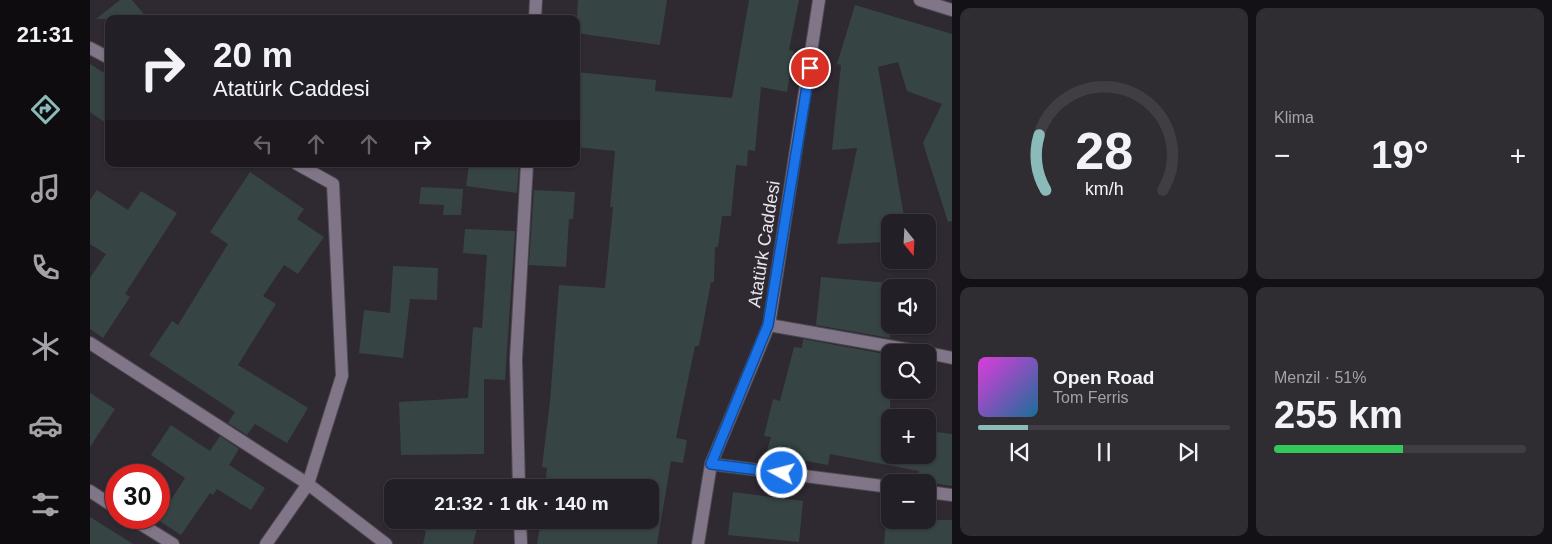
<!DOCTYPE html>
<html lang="tr">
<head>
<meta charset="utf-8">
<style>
  :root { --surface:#231f26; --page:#2f2c32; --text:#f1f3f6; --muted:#a3a2a7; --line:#403d43; --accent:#8bbbb9 }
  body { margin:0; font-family:Arial,sans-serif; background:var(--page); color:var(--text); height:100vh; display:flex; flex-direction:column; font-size:19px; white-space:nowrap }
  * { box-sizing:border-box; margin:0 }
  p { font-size:16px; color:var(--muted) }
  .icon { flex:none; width:28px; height:28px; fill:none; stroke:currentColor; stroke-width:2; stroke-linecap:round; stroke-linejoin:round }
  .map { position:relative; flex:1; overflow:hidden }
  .drawer { display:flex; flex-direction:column; gap:8px; padding:8px; background:#131115; width:600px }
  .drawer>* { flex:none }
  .top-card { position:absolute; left:15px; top:15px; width:475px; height:152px; border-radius:10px; box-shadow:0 1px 4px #0004,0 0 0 1px var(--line); background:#231f26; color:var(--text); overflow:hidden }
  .needle { width:32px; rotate:162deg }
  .controls { position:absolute; left:791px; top:214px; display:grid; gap:10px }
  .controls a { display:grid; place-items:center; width:55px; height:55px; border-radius:10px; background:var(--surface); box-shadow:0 1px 4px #0004,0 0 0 1px var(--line); font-size:25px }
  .speed { position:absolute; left:15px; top:464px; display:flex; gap:10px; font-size:25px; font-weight:700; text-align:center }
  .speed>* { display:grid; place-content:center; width:65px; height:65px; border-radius:50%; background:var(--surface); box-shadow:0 1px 4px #0004,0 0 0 1px var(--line); line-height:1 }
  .speed .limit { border:8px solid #d22; background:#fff; color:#111 }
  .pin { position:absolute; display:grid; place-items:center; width:42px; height:42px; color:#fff; margin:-21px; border:2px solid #fff; border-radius:50%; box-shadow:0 1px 5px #0007 }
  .me { position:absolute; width:55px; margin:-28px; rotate:277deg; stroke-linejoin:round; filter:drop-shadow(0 0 4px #0008) }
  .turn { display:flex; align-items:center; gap:18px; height:105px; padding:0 25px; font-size:22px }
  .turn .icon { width:65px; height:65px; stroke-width:2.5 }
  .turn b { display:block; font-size:35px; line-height:42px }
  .lanes { display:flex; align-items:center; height:48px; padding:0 25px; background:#0003; justify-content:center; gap:25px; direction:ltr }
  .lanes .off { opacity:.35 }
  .big { font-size:38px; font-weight:700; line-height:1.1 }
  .drawer .tile { flex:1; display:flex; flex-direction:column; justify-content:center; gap:8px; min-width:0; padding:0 18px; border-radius:10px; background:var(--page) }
  .drawer .dial { align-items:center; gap:0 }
  .dial svg { height:130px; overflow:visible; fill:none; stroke:var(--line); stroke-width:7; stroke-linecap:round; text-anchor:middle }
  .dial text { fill:var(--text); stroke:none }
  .song { display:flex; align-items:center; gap:15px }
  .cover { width:60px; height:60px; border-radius:8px; background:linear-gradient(135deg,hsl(300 70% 55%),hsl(200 70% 35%)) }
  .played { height:5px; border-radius:2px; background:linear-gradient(90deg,var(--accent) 20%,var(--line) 20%) }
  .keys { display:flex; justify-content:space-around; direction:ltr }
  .heat { display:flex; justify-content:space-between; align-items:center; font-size:28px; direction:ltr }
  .charge { height:8px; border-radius:4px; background:linear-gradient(90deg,#34c759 51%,var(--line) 0) }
  .drawer .tiles { flex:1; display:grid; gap:8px; grid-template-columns:repeat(2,1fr) }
  .trip { position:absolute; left:294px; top:479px; width:275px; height:50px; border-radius:10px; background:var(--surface); box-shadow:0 1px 4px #0004,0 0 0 1px var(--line); font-weight:700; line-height:50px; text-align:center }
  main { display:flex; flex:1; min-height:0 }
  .tabs { display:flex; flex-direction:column; width:90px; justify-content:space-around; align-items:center; background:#0e0c0f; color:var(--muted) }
  .tabs .icon { width:35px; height:35px }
  .tabs .active { color:var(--accent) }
  .tabs b { font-size:22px; color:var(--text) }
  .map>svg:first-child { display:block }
</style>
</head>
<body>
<main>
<nav class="tabs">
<b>21:31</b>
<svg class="icon active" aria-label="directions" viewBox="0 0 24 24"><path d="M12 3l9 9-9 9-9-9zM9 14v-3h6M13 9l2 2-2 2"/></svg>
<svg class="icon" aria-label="music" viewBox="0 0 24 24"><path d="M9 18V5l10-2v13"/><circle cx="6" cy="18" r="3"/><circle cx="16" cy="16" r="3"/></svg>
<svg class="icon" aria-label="phone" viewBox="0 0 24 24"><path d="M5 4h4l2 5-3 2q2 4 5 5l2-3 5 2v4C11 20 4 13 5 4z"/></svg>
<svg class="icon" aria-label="climate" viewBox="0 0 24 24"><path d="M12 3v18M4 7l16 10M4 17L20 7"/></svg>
<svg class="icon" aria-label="car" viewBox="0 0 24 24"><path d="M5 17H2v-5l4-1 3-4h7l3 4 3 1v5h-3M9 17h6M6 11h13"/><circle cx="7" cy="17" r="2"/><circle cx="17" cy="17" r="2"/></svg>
<svg class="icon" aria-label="filters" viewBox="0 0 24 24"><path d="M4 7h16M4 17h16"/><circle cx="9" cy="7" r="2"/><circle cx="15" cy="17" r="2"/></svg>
</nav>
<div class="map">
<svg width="862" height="544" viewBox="0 0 862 544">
  <rect width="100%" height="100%" fill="#2f2932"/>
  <g fill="#364544">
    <polygon points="30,0 42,0 58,19 6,19"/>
    <polygon points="488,0 577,0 570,45 486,33"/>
    <polygon points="659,0 709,0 699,50 704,51 697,92 671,87 665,151 658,150 657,166 646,165 641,216 632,216 628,247 625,247 624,282 621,282 609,346 605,346 586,438 597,440 593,463 581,461 567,544 447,544 451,520 560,520 560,488 455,488 457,468 452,467 460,401 469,285 515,288 523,207 520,207 525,151 486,147 486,72 566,80 565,91 642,98"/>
    <polygon points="765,5 862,34 862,221 858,222 833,143 852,104 817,91 808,62 788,67 815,222 800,222 800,242 747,244 767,148 742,150 751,65 747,64"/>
    <polygon points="0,64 19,76 19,125 0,112"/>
    <polygon points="379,164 415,167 416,164 429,164 427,193 376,186"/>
    <polygon points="160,172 214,209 207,219 234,237 208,274 194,265 173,296 186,304 148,365 218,408 197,443 165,424 157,435 138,423 145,412 59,355 82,321 88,325 138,244 120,232"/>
    <polygon points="331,187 373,189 371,215 353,215 354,205 329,204"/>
    <polygon points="7,190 38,210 51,191 87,213 35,294 40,297 13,338 0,329 0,278 16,254 0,244 0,200"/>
    <polygon points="444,190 485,192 483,219 479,219 476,267 439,265"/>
    <polygon points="375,229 425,231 415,380 394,379 394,454 311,455 309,402 378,398 383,327 392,328 397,255 373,253"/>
    <polygon points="303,266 348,268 347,300 320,299 313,358 269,353 274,310 300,313"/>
    <polygon points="731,277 800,283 800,338 726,325"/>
    <polygon points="713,339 800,355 800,455 838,455 838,431 862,434 862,486 828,481 829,471 740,454 738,465 676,454 681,437 674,436 683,399 690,401 704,347 712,348"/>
    <polygon points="0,393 25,409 0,447"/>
    <polygon points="81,425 120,451 130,436 149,449 139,465 175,488 161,510 127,489 123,495 120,493 91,535 68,520 95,478 61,455"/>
    <polygon points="643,492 713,501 709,542 638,535"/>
    <polygon points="0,517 43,544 0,544"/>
    <polygon points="303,520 389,520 383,544 333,544 336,531 303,523"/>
    <polygon points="796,520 862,520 862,544 794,544"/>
  </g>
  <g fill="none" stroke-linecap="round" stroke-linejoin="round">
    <g stroke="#4d4750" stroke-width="14">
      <g id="minor">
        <polyline points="830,0 862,10"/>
        <polyline points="445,19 446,0"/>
        <polyline points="0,48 19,58"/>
        <polyline points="679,325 832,352"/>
        <polyline points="0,343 218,484 296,544"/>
        <polyline points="838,353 862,358"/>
        <polyline points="621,464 800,487"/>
        <polyline points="429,488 426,359 437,164"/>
        <polyline points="0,491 26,508"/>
        <polyline points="838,492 862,495"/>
        <polyline points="41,518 83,544"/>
        <polyline points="430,520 431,544"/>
        <polyline points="176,544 218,484 252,376 243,184 207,164"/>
        <polyline points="608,544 621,464 679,325 729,0"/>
      </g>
    </g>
    <use href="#minor" stroke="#817588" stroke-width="12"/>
  </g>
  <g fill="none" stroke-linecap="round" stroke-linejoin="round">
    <g stroke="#114b97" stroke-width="12">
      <polyline id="route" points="692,473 621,464 678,325 720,68"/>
    </g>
    <use href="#route" stroke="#1a73e8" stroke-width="9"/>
  </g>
  <g text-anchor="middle" stroke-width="5" stroke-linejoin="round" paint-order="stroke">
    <g font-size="18" fill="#e8e4eb" stroke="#2f2932">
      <text transform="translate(674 244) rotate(-81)" y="6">Atatürk Caddesi</text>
    </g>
  </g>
</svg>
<div class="controls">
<a><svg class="needle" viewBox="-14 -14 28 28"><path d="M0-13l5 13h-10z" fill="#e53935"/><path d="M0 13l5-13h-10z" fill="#a3a2a7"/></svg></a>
<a><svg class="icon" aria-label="sound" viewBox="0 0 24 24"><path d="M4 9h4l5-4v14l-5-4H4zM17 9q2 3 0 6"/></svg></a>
<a><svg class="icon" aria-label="search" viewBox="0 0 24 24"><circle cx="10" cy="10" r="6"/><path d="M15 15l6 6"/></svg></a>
<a>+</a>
<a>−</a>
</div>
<div class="speed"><div class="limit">30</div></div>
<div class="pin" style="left:720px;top:68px;background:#d93025"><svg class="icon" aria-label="arrive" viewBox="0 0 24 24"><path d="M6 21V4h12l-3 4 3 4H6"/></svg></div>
<svg class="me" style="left:692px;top:473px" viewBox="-20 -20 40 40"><circle r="17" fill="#1a73e8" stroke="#fff" stroke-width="3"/><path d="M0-11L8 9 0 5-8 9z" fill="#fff"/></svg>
<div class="trip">21:32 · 1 dk · 140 m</div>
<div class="top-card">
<div class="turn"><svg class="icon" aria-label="right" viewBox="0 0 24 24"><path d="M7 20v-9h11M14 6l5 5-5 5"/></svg><div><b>20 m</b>Atatürk Caddesi</div></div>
<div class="lanes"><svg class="icon off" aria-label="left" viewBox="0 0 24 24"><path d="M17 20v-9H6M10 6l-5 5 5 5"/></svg><svg class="icon off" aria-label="ahead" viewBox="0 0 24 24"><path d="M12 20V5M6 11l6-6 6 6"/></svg><svg class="icon off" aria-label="ahead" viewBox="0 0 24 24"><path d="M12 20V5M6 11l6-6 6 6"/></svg><svg class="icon" aria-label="right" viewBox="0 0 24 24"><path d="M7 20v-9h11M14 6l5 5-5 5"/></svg></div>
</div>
</div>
<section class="drawer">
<div class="tiles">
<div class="tile dial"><svg viewBox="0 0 100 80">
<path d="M14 69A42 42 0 1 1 86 69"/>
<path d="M14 69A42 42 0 0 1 10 35" stroke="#8bbbb9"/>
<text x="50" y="56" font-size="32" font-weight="700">28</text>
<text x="50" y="72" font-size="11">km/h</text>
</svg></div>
<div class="tile"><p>Klima</p>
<div class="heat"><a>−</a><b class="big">19°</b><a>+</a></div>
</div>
<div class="tile">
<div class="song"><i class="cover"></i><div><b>Open Road</b><p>Tom Ferris</p></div></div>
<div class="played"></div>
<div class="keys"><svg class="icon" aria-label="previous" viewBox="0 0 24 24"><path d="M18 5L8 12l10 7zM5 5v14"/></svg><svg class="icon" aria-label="pause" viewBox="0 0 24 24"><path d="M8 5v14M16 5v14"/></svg><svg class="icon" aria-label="next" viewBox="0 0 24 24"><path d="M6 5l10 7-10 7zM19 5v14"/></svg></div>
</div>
<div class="tile"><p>Menzil · 51%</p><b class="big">255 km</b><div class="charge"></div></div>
</div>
</section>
</main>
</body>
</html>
